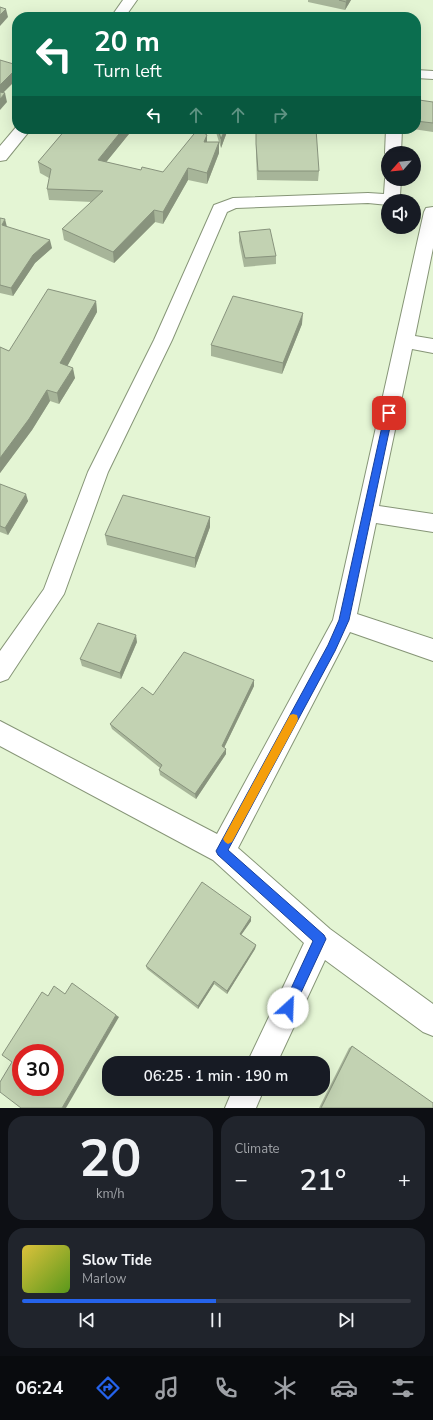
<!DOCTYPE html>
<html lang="en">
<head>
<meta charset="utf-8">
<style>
  :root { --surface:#171b24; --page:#20242c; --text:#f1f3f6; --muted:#9ea1a6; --line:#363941; --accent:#2563eb }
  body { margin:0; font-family:"Nunito Sans",sans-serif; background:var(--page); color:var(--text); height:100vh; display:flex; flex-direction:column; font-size:15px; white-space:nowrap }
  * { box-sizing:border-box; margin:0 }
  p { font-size:13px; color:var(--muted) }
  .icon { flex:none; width:22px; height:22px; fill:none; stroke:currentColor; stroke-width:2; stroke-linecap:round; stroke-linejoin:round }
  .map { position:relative; height:1108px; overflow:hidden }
  .details { display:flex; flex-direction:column; gap:8px; padding:8px; background:#0d0f14; flex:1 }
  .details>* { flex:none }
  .banner { position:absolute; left:12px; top:12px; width:409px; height:122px; border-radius:16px; box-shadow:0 4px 16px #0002; background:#0b6e4f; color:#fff; overflow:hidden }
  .needle { width:26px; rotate:243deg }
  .buttons { position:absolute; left:381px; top:146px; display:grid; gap:8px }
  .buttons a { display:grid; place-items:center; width:40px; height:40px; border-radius:50%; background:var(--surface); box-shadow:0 4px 16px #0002; font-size:20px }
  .speed { position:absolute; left:12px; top:1044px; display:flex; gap:8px; font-size:20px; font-weight:700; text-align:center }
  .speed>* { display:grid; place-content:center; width:52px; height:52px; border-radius:50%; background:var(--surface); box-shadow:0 4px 16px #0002; line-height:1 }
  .speed .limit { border:6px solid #d22; background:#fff; color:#111 }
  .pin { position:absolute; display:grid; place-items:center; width:34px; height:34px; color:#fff; margin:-17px; border-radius:8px; box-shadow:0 2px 6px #0006 }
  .me { position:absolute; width:44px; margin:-22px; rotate:25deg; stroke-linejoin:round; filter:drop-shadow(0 0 3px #0008) }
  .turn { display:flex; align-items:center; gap:14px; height:84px; padding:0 16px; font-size:18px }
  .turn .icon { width:52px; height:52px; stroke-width:2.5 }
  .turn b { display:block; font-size:28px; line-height:34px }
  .lanes { display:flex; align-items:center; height:38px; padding:0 16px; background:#0003; justify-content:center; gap:20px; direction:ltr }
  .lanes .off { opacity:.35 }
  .big { font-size:30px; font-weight:600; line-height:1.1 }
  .details .card { flex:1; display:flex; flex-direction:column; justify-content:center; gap:6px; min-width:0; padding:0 14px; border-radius:16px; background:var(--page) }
  .details .dial { align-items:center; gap:0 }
  .dial b { font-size:52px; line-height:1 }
  .song { display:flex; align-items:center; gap:12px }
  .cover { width:48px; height:48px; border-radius:6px; background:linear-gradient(135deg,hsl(50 70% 55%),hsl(90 70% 35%)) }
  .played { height:4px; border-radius:2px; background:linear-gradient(90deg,var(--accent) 50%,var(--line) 50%) }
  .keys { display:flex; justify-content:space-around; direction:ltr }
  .heat { display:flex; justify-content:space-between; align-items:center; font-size:22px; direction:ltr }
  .details .tiles { flex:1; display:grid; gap:8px; grid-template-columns:1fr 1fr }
  .card:last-child { grid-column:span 2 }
  .trip { position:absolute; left:102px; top:1056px; width:228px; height:40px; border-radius:16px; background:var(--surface); box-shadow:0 4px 16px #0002; font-weight:600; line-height:40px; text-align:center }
  .tabs { display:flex; height:64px; justify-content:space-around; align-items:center; background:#090b0e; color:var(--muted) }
  .tabs .icon { width:28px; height:28px }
  .tabs .current { color:var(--accent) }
  .tabs b { font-size:18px; color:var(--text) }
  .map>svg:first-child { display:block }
</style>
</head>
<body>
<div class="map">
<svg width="433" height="1108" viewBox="0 0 433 1108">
  <rect width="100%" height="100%" fill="#e4f5d4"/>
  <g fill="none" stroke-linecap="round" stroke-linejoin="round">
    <g stroke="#869577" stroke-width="2">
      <g id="minor">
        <polygon points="123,0 137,0 125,17 111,17"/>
        <polygon points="416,70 433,71 433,79 416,78"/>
        <polygon points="17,126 17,129 31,129 6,160 0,161 0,146"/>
        <polygon points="386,129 402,129 401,153 388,153 388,157 385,153"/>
        <polygon points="388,175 388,179 401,179 400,196 404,197 406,201 388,201 388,205 368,203 236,208 227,212 172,340 108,472 64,594 8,679 0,682 0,651 44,589 88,472 154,340 214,205 233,198 368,193 384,194 385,179"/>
        <polygon points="433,207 433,248 415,336 433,339 433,353 412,349 379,506 433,514 433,532 376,523 357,614 433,639 433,661 350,632 238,848 330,929 433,1004 433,1036 423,1032 325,960 277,1063 247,1063 304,943 213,860 0,746 0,721 217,834 333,620 424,212 426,208"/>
        <polygon points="233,1089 264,1089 256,1108 225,1108"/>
      </g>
    </g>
    <use href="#minor" fill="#fff" fill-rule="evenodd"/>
  </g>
  <g fill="#a7b599">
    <polygon points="308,0 351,0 345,10 308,2"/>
    <polygon points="433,102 433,132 413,129 416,129 416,115"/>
    <polygon points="66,129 133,129 106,162 141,170 163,172 207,135 207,142 219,142 215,129 228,129 221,148 219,142 219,153 207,184 188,180 163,224 155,222 114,263 64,240 62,229 92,202 49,200 47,189 49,178 40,173 38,162"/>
    <polygon points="256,129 319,171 318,181 257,180 256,154"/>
    <polygon points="349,129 371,129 371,130"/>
    <polygon points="0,218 7,227 52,248 35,263 13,296 0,293"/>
    <polygon points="239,232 276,256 276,264 244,267 239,241"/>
    <polygon points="96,301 97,312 67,366 75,378 59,404 50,401 32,430 0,473 0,347 9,351"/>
    <polygon points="302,324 282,374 211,356 211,345"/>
    <polygon points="0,484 28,501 8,535 0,532"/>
    <polygon points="210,517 210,527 195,568 107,545 105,535"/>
    <polygon points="137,642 121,679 82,666 80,659"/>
    <polygon points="254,680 254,686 224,748 226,749 226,754 196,799 160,775 159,770 160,768 112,729 110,724 153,695"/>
    <polygon points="251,917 251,921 241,935 256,945 255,949 227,994 214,984 198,1009 147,969 146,966"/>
    <polygon points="352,1046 433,1108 319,1108 349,1048"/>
  </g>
  <g fill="#88937d">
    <polygon points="347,0 351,0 345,10 346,2"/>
    <polygon points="6,9 8,17 0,26 0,15"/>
    <polygon points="17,68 17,79 0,96 0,85"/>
    <polygon points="5,93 7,102 0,110 0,99"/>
    <polygon points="123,129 133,129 99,171 98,160"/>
    <polygon points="225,129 228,129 221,148 221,139"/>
    <polygon points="207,135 207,147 204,142"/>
    <polygon points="219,142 219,153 207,184 207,173"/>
    <polygon points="188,168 188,180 163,224 163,212"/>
    <polygon points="154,210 155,222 114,263 113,252"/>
    <polygon points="5,219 7,227 2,225"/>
    <polygon points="50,240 52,248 35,263 13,296 11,288 33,255"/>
    <polygon points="96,301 97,312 63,374 60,363"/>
    <polygon points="303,313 302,324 282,374 283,363"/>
    <polygon points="73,368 75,378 59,404 57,393"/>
    <polygon points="47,390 50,401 32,430 0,473 0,458"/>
    <polygon points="26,494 28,501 8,535 5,528"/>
    <polygon points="210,517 210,527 195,568 195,558"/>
    <polygon points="136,635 137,642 121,679 120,673"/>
    <polygon points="254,680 254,686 222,752 222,746"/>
    <polygon points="226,749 226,754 196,799 195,794"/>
    <polygon points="251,917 251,921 239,938 240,934"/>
    <polygon points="256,945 255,949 227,994 227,991"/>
    <polygon points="214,981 214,984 198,1009 198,1006"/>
    <polygon points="116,1015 119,1017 66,1108 62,1108"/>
  </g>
  <g fill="#c2d2b2" stroke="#88937d" fill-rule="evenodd">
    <polygon points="339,0 347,0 346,2"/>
    <polygon points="0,7 6,9 0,15"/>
    <polygon points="0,60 17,65 17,68 0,85"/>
    <polygon points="0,92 5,93 0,99"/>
    <polygon points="419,100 433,102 433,123 416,121 416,115"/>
    <polygon points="66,129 123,129 98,160 141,170 142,167 163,172 198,129 207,135 204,142 219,142 207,173 188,168 163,212 154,210 113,252 62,229 103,191 47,189 51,169 38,162"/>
    <polygon points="218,129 225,129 221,139"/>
    <polygon points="256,129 316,129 319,171 258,171 256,144"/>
    <polygon points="0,218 5,219 2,225 50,240 33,255 11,288 0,285"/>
    <polygon points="270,229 276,256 245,258 239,232"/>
    <polygon points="48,289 96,301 60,363 73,368 57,393 47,390 29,419 0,458 0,347 9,351"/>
    <polygon points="233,296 303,313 283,363 211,345"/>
    <polygon points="0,484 26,494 5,528 0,526"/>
    <polygon points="123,495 210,517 195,558 105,535"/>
    <polygon points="98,623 136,635 120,673 80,659"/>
    <polygon points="184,652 254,680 222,746 226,749 195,794 159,770 162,765 110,724 142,687 153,695"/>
    <polygon points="202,882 251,917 240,934 256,945 227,991 214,981 198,1006 146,966"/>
    <path d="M72 983 116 1015 62 1108H21L0 1092V1082L12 1062 2 1055 42 992 48 996 54 986 65 994ZM21 1053H55V1087H21Z"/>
    <polygon points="352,1046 433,1103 433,1108 321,1108"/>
  </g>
  <polygon fill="#2563eb" stroke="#184099" points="389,409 393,413 349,620 335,651 228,850 324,935 326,939 292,1012 288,1014 283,1012 282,1008 313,941 218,855 216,851 328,645 339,620 385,413"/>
  <polygon fill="#f59e0b" points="293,714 297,715 298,719 297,722 232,842 228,844 225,842 223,839 225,835 290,715"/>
</svg>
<div class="buttons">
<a><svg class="needle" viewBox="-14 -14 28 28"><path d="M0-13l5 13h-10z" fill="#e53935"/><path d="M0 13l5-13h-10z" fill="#9ea1a6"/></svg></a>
<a><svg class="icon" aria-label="sound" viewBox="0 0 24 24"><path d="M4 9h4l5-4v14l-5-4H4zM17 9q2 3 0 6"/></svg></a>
</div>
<div class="speed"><div class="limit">30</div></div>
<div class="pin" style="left:389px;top:413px;background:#d93025"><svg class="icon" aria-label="arrive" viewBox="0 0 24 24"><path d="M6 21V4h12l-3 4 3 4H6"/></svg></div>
<svg class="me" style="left:288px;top:1008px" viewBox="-20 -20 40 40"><circle r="19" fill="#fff"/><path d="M0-13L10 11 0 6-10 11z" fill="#2563eb"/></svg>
<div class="trip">06:25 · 1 min · 190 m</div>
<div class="banner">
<div class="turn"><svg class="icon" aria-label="left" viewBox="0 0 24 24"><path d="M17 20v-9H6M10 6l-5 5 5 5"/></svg><div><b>20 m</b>Turn left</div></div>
<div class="lanes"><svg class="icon" aria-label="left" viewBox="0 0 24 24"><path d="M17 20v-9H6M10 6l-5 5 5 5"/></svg><svg class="icon off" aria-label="ahead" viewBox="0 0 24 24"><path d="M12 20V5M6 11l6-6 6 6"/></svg><svg class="icon off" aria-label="ahead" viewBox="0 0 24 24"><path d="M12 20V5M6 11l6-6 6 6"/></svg><svg class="icon off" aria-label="right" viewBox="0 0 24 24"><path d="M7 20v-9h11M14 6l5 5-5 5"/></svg></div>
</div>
</div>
<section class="details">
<div class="tiles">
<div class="card dial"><b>20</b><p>km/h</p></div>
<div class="card"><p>Climate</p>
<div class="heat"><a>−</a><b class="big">21°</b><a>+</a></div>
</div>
<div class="card">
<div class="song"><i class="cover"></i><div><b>Slow Tide</b><p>Marlow</p></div></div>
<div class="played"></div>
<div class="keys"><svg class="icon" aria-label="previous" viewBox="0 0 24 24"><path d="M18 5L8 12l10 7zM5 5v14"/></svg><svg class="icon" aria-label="pause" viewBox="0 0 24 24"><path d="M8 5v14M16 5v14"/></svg><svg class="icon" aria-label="next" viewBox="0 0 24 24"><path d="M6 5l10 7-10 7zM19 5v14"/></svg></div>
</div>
</div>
</section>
<nav class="tabs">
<b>06:24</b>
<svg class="icon current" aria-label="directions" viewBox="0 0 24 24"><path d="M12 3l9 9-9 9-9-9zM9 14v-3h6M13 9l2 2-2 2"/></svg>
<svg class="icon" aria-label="music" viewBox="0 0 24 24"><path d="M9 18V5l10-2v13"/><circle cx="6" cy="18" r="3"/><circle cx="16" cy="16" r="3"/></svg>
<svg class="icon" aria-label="phone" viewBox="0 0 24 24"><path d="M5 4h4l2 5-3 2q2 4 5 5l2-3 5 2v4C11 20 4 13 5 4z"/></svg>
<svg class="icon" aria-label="climate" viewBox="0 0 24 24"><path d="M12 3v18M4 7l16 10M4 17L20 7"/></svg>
<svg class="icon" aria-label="car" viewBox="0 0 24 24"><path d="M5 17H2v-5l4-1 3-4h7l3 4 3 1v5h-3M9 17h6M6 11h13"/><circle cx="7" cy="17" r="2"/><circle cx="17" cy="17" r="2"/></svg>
<svg class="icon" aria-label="filters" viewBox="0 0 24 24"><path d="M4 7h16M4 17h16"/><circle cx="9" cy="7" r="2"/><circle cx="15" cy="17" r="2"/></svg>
</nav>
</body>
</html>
